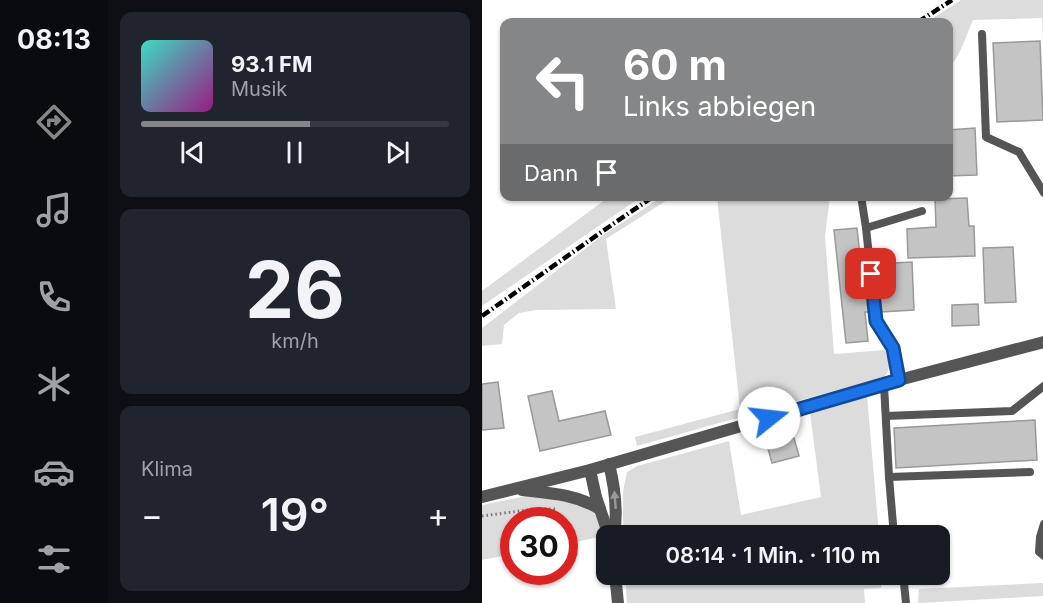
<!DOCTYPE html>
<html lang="de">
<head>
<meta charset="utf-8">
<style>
  :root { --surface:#171b24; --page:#20242c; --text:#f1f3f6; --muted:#9ea1a6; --line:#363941; --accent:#858687 }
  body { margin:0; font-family:Inter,sans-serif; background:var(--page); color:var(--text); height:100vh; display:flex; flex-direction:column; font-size:22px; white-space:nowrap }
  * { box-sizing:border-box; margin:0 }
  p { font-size:20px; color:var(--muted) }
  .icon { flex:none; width:33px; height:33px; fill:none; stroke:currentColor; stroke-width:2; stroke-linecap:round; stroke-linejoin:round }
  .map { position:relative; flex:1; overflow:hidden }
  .side { display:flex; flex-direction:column; gap:12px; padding:12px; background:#0d0f14; width:374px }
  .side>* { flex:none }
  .banner { position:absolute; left:18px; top:18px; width:453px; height:183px; border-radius:12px; box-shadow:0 2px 4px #0004; background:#858687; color:#fff; overflow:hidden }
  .speed { position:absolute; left:18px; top:507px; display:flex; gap:12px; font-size:30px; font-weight:700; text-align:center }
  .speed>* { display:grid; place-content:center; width:78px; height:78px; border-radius:50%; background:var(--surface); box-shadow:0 2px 4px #0004; line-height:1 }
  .speed .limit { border:9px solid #d22; background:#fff; color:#111 }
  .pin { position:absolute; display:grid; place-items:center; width:51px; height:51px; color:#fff; margin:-26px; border-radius:12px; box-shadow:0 3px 9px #0006 }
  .me { position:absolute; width:66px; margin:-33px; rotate:74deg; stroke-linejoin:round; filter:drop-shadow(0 0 4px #0008) }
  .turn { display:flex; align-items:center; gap:21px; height:126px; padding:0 24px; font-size:27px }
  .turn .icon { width:78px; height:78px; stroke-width:2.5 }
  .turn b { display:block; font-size:42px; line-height:51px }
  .then { display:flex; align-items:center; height:57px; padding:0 24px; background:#0003; gap:12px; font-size:22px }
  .big { font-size:45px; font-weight:600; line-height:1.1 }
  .side .card { flex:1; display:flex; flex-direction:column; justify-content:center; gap:9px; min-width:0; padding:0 21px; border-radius:12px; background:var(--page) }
  .side .dial { align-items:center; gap:0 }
  .dial b { font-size:78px; line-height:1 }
  .song { display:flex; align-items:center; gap:18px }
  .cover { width:72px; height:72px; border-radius:9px; background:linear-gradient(135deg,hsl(170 70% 55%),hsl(310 70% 35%)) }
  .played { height:6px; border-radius:3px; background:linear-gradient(90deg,var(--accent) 55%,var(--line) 55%) }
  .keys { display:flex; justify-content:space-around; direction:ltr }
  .heat { display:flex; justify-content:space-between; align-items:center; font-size:33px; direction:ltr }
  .trip { position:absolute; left:114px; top:525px; width:354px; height:60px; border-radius:12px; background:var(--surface); box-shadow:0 2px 4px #0004; font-weight:600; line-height:60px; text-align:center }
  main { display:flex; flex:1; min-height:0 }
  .menu { display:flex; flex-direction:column; width:108px; justify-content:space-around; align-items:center; background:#090b0e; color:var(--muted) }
  .menu .icon { width:42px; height:42px }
  .menu .selected { color:var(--accent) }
  .menu b { font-size:27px; color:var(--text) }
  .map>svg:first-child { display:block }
</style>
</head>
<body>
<main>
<nav class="menu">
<b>08:13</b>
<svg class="icon selected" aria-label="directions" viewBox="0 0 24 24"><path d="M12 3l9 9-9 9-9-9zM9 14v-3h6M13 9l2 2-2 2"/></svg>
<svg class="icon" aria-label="music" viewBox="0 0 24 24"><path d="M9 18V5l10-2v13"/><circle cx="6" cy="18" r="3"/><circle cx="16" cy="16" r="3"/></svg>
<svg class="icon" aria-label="phone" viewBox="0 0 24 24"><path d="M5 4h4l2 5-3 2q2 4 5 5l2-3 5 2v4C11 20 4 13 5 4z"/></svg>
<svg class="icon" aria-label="climate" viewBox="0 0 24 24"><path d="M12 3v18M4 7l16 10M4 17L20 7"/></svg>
<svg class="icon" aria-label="car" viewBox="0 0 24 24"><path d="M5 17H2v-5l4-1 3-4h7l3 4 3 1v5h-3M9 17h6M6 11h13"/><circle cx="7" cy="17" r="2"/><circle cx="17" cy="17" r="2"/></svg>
<svg class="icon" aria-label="filters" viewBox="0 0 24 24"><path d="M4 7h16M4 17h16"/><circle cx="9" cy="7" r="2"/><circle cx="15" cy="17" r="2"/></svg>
</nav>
<section class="side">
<div class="card">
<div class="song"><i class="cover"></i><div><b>93.1 FM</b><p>Musik</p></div></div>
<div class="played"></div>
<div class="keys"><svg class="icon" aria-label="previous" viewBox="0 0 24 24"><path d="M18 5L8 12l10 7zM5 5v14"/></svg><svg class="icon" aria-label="pause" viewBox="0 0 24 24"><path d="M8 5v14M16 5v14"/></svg><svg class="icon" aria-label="next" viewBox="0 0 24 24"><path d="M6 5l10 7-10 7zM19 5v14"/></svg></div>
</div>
<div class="card dial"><b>26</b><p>km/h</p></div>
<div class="card"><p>Klima</p>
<div class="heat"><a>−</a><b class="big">19°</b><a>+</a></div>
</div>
</section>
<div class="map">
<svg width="562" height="603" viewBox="0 0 562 603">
  <rect width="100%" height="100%" fill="#fff"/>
  <g fill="#dcdcdc">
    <path d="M479 0H561V41L560 18 491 20C484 35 479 56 467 67L466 22H445Z"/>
    <polygon points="128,196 159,197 0,306 0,291"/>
    <polygon points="180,197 190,197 124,239 134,309 54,310 37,313 22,325 20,344 0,346 0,328 121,235"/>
    <path d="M235 197H348L343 236 352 354 403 350C407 359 410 369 402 377L155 446 153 437 258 409Z"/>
    <polygon points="385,395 397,535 141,535 141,491 145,472 155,466 247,441 259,515 339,497 328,413"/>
    <path d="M39 497C61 497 103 498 116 517 120 522 121 530 123 536L83 544 82 520H32L31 554 0 560V505Z"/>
    <polygon points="143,575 400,574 400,575 399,588 382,589 383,603 145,603"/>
    <polygon points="561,583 561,596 436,603 437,589"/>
  </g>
  <g fill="#c4c4c4" stroke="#999" stroke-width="1.5">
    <polygon points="558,41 561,120 515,122 511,43"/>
    <polygon points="493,128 495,175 466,176 466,130"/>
    <polygon points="485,198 487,226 492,226 493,256 426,258 425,229 454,227 453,199"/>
    <polygon points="375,228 379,265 382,265 387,312 383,312 386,341 364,343 352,230"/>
    <polygon points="531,247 534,302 503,303 501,248"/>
    <polygon points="430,262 432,310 399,312 394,264"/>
    <polygon points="496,304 497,325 470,326 470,305"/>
    <polygon points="16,382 22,428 0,430 0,384"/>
    <polygon points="70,391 77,421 123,411 129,435 58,451 46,396"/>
    <polygon points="553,420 555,460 414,468 412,428"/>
    <polygon points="312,438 317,456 290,463 285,445"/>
  </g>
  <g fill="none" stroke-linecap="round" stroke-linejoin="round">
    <polyline stroke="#777" stroke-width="3" stroke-dasharray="1.5 3" stroke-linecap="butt" points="0,516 53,509 76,509"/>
    <g stroke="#555" stroke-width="8">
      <polyline points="500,34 504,137 537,152 562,193"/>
      <polyline points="379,196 384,228"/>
      <polyline points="417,380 411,348 394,321 384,228 440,211"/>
      <polyline points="402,385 407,477 412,536"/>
      <polyline points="404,416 530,411 562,386"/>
      <polyline points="407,477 548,472"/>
      <polyline points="562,524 558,537 557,552 562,556"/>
      <polyline points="421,574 424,603"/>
    </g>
    <g stroke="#555" stroke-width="12">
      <path d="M127 464C133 488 136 511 132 536"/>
      <polyline points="108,470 114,497 127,536"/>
      <path d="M40 490C68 493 93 494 118 509"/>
      <polyline points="0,497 108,470 417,380 562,342"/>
      <polyline points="133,574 136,603"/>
    </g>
    <g stroke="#000" stroke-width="4.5" stroke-dasharray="9 3 1.5 3" stroke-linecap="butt">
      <polyline points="436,22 470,0"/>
      <polyline points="0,316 131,224 172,196"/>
    </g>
  </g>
  <defs><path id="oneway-solid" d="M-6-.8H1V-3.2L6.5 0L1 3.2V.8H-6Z" transform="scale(1.5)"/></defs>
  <use fill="#999" href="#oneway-solid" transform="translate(133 500) rotate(-95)"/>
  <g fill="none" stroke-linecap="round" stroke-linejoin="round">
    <g stroke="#114b97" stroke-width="15">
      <polyline id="route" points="287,418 417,380 411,348 394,321 389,274"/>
    </g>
    <use href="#route" stroke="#1a73e8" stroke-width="10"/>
  </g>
</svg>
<div class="speed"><div class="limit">30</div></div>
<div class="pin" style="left:389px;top:274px;background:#d93025"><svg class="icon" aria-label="arrive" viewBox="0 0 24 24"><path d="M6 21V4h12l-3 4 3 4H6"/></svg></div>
<svg class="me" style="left:287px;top:418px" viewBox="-20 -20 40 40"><circle r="19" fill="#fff"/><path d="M0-13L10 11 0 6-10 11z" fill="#1a73e8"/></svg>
<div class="trip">08:14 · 1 Min. · 110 m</div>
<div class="banner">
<div class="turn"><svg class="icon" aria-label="left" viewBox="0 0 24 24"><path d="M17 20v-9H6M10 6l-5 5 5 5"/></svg><div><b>60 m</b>Links abbiegen</div></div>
<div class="then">Dann<svg class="icon" aria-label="arrive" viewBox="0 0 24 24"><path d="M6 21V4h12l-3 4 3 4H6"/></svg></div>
</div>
</div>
</main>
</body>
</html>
